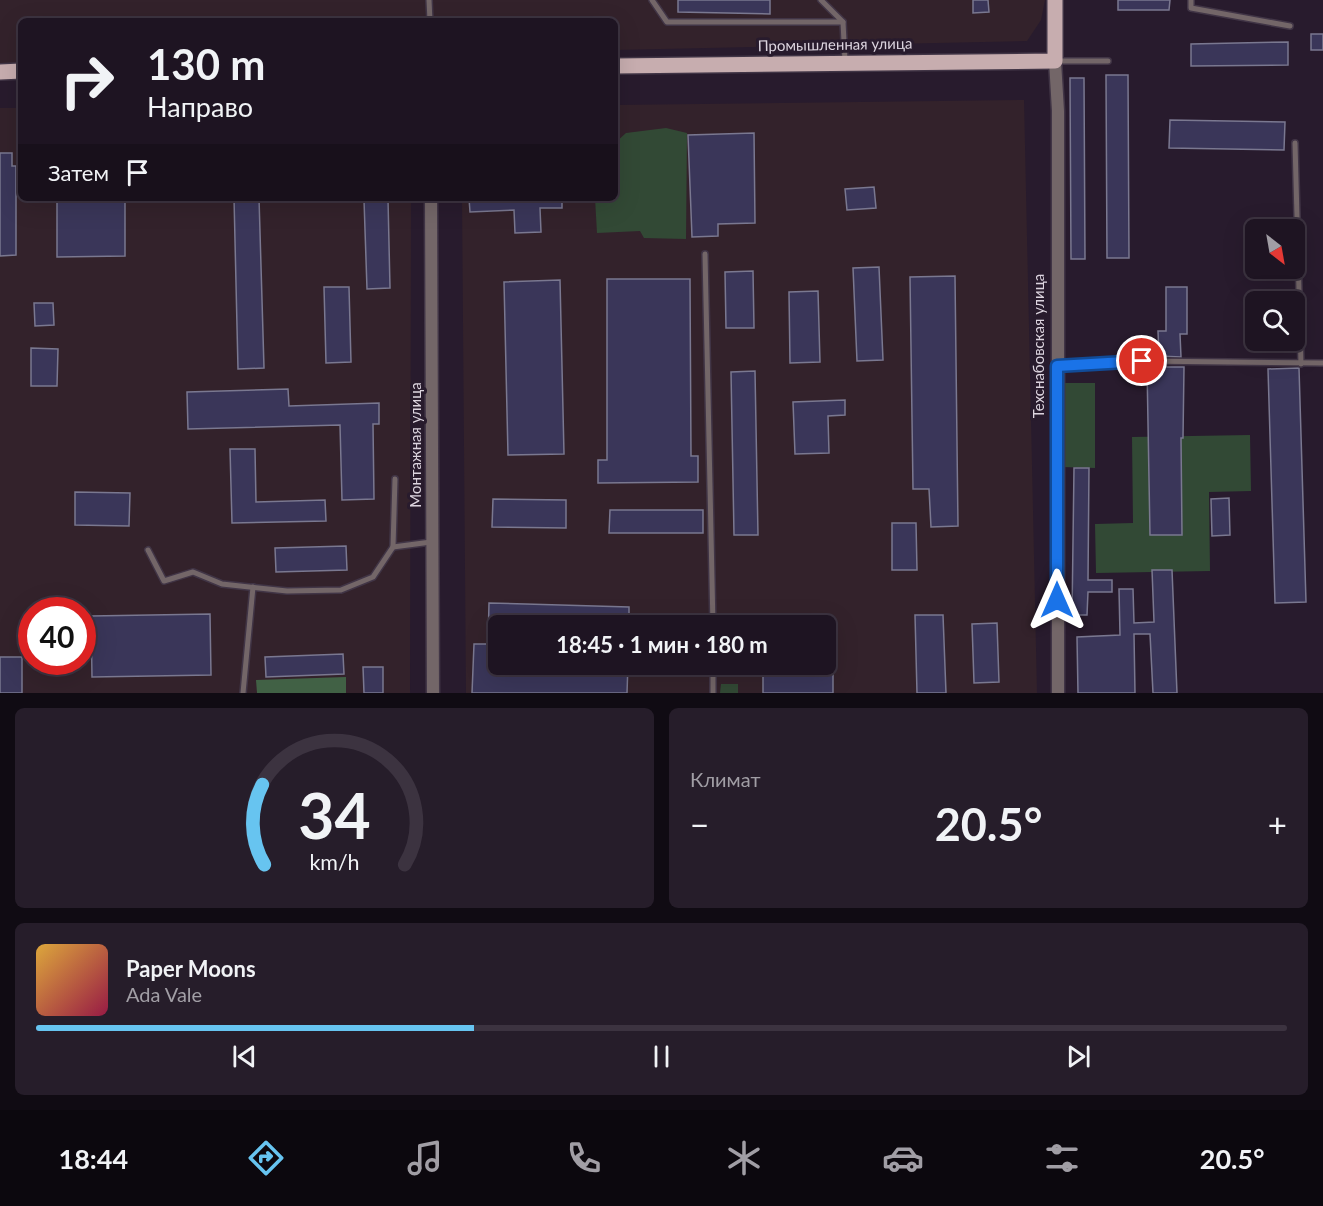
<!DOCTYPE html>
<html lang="ru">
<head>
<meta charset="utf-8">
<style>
  :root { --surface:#1e1422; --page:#261d2a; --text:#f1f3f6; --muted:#a19ea5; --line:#3c3340; --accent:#67c4f0 }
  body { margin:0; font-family:Lato,sans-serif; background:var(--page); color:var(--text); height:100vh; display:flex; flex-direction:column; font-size:22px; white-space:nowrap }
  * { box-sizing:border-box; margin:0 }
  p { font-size:20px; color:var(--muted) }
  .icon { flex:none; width:33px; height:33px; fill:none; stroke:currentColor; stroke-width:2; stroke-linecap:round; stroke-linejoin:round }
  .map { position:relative; height:693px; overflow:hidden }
  .panel { display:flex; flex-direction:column; gap:15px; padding:15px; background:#100b13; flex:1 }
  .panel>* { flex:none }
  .top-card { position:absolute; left:18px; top:18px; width:600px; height:183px; border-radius:9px; box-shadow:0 6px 24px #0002,0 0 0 2px var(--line); background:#1e1422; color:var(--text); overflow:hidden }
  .needle { width:39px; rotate:149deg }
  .fabs { position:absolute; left:1245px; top:219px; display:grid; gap:12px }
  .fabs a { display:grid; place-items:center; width:60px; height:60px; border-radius:9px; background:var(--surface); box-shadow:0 6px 24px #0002,0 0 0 2px var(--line); font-size:30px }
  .speed { position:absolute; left:18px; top:597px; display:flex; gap:12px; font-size:30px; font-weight:700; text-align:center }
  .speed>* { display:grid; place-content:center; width:78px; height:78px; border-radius:50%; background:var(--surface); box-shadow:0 6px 24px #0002,0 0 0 2px var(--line); line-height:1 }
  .speed .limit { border:9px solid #d22; background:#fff; color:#111 }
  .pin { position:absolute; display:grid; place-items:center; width:51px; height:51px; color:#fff; margin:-26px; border:3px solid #fff; border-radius:50%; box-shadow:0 2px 6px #0007 }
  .me { position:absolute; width:66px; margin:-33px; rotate:0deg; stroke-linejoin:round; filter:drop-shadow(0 0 4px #0008) }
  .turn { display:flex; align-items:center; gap:21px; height:126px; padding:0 30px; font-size:27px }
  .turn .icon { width:78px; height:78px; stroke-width:2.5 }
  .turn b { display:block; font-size:42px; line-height:51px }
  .then { display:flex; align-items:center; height:57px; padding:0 30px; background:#0003; gap:12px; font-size:22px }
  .big { font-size:45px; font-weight:700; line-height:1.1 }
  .panel .widget { flex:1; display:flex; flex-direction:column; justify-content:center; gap:9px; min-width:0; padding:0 21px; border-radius:9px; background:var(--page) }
  .panel .dial { align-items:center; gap:0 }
  .dial svg { height:156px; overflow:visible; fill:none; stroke:var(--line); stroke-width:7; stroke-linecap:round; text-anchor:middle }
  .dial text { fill:var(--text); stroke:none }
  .song { display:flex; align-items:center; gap:18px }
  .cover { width:72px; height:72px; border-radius:9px; background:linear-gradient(135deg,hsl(40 70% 55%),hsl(340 70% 35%)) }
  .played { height:6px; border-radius:3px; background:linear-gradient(90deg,var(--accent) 35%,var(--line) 35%) }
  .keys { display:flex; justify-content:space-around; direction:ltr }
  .heat { display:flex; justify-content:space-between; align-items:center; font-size:33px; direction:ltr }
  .panel .tiles { flex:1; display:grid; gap:15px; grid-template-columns:1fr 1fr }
  .widget:last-child { grid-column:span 2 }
  .trip { position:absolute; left:488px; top:615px; width:348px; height:60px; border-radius:9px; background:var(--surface); box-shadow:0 6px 24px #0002,0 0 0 2px var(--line); font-weight:700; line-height:60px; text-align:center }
  .menu { display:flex; height:96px; justify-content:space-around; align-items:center; background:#0c080e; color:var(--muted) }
  .menu .icon { width:42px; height:42px }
  .menu .selected { color:var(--accent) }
  .menu b { font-size:27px; color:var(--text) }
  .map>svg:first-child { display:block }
</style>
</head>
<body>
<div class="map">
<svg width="1323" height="693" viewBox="0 0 1323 693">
  <rect width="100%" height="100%" fill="#281b2d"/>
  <g fill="#33222b" fill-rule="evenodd">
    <polygon points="0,0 1045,0 1041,20 1027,41 615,50 615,21 21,21 21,63 0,64"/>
    <path d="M1024 100 1037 693H466L462 198H615V105ZM498 626H825V664H498Z"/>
    <path d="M0 108H21V198H411L410 693H0ZM32 610H82V662H32Z"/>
  </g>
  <g fill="#324935">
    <polygon points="666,128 687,133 686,239 644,238 640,231 597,233 595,198 615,198 615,143 626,133"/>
    <polygon points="1063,383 1095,383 1095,468 1062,467"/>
    <polygon points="1250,435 1251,491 1209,492 1210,571 1096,573 1095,524 1133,523 1132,437"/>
    <polygon points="721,684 738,684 738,693 720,693"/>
  </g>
  <polygon fill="#416145" points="346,677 346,693 257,693 256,680"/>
  <g fill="#3a3659" stroke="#7a7890" stroke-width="1.5">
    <polygon points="678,0 770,0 770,14 678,12"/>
    <polygon points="973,0 988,0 989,12 973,13"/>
    <polygon points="1118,0 1170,0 1169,10 1118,10"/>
    <rect x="1311" y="34" width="12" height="16"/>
    <polygon points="1288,42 1288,65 1191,66 1191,44"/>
    <polygon points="1106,75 1128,75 1129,258 1107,258"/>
    <polygon points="1070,78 1084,78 1085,259 1071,259"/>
    <polygon points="1170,120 1285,122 1284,150 1169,148"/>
    <polygon points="754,133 755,223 718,224 718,236 692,237 688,135"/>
    <polygon points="0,153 12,153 12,166 16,166 16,255 0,256"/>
    <polygon points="874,187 876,208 847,210 845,189"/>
    <polygon points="57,198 125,198 125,256 57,257"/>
    <polygon points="234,198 259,198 264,368 238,369"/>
    <polygon points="469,198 562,198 562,208 540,208 541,232 515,233 514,210 470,212"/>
    <polygon points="388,199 390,288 367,289 364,200"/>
    <polygon points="879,267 883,360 857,361 853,268"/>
    <polygon points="753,271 754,328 726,328 725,272"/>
    <polygon points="955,276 958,526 931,527 929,489 913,489 910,277"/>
    <polygon points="607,279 690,279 691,456 698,456 698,482 598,483 598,460 607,460"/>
    <polygon points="560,280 564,454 508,455 504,282"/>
    <polygon points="324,287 349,287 351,362 326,363"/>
    <polygon points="1166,287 1187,287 1187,334 1180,334 1181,357 1159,356 1158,331 1166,331"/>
    <polygon points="818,291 820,362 790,363 789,292"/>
    <polygon points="34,303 53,303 54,325 35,326"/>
    <polygon points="31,348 58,349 57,386 31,386"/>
    <polygon points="1147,367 1184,367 1183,438 1181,438 1182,535 1150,535"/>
    <polygon points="1299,368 1306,602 1275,603 1268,369"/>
    <polygon points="755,371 758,535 734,535 731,372"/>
    <polygon points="288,389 289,406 379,403 379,424 373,424 374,499 342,500 340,425 188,429 187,392"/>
    <polygon points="845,400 845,415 828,416 829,453 795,454 793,402"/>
    <polygon points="230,449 255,449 256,502 325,500 326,521 232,523"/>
    <polygon points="1074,468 1089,468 1088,580 1112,580 1112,592 1088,592 1087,615 1072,615"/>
    <polygon points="75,492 130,493 129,526 75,525"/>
    <polygon points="1229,498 1230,535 1212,536 1211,499"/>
    <polygon points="493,499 566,500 566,528 492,527"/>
    <polygon points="610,510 703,510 703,533 609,533"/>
    <polygon points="892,523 916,523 917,570 892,570"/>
    <polygon points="346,546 347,570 276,572 275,548"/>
    <polygon points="1152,570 1172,570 1177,693 1153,693 1150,634 1134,634 1135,693 1078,693 1077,637 1120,635 1119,589 1133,589 1134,623 1154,622"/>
    <polygon points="489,603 629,607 629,626 498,626 498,664 628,664 627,693 472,693 474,644 488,644"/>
    <polygon points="210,614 211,675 92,677 91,616"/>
    <polygon points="915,615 943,615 946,693 917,693"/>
    <polygon points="997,623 999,682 974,683 972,624"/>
    <polygon points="343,654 344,674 266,677 265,657"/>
    <rect x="0" y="657" width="22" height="36"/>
    <rect x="763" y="666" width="70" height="27"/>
    <polygon points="363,667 383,667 383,693 364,693"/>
  </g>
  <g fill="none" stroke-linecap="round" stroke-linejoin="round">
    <g stroke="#413546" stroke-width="8">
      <g id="service">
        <polyline points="429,0 430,21"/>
        <polyline points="652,0 667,22 843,22"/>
        <polyline points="821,0 843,22 845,61"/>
        <polyline points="1191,0 1191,8 1290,26"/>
        <polyline points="1057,61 1108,61"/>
        <polyline points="1295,143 1301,364"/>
        <polyline points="705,254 713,626"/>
        <polyline points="1059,366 1142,361 1323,363"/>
        <polyline points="393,547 431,542"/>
        <polyline points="148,550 164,581 193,572 222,584 287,591 341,590 373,577 393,547 395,479"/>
        <polyline points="243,693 253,587"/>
        <polyline points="713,693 713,664"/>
      </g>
    </g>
    <g stroke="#413546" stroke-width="15">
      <g id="tertiary">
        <polyline points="1055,61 1058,111 1058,693"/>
        <polyline points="431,198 433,693"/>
      </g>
    </g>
    <g stroke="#413546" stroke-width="18">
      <g id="primary">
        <polyline points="615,66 1055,61 1055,0"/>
        <polyline points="0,72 21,71"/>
      </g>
    </g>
    <use href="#service" stroke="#736668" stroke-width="5"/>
    <use href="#tertiary" stroke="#736668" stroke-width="12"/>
    <use href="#primary" stroke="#c7adaf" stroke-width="15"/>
  </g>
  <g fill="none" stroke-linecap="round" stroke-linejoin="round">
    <g stroke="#114b97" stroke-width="15">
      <polyline id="route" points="1057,600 1057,366 1142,361"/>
    </g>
    <use href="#route" stroke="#1a73e8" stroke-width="10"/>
  </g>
  <g text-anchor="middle" stroke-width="6" stroke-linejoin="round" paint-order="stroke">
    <g font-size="15" fill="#dcd4df" stroke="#281b2d">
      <text transform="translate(835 45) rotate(-1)" y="5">Промышленная улица</text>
      <text transform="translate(1039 346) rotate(-90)" y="5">Техснабовская улица</text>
      <text transform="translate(416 445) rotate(-90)" y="5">Монтажная улица</text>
    </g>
  </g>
</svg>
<div class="fabs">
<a><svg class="needle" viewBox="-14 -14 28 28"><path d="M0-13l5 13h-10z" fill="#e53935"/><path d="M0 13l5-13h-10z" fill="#a19ea5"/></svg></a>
<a><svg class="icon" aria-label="search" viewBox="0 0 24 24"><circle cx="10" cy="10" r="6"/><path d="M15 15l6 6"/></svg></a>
</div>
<div class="speed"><div class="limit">40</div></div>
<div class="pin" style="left:1142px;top:361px;background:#d93025"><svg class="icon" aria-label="arrive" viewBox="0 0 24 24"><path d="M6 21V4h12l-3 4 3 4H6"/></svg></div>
<svg class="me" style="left:1057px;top:600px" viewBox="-20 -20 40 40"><path d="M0-17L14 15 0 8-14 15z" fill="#1a73e8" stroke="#fff" stroke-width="4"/></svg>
<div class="trip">18:45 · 1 мин · 180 m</div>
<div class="top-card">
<div class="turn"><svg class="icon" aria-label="right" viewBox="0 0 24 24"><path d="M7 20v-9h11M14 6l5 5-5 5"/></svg><div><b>130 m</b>Направо</div></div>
<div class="then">Затем<svg class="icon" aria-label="arrive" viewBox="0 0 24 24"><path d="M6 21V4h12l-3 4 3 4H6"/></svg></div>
</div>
</div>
<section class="panel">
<div class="tiles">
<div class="widget dial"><svg viewBox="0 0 100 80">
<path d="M14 69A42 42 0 1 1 86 69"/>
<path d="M14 69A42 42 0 0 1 13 28" stroke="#67c4f0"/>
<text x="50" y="56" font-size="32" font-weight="700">34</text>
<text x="50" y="72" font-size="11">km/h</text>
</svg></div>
<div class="widget"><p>Климат</p>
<div class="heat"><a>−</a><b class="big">20.5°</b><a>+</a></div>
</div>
<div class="widget">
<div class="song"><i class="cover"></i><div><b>Paper Moons</b><p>Ada Vale</p></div></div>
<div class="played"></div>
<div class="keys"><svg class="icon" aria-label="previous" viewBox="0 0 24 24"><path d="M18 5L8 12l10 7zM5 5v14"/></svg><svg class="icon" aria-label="pause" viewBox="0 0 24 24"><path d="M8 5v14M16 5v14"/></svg><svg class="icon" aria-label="next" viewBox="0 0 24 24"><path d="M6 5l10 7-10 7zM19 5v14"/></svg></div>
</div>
</div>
</section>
<nav class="menu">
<b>18:44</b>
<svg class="icon selected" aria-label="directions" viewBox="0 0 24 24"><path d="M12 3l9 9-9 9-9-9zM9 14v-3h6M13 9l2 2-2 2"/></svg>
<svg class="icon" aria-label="music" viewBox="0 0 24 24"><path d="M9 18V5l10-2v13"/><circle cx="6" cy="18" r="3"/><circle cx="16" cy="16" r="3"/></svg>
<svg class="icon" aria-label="phone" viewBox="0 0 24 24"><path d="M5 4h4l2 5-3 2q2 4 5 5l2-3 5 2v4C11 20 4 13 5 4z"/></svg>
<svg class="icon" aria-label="climate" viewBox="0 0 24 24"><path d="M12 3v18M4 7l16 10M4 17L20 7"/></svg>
<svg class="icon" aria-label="car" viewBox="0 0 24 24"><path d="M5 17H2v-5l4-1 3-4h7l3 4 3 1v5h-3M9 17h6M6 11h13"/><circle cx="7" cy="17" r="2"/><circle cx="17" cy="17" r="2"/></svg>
<svg class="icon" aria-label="filters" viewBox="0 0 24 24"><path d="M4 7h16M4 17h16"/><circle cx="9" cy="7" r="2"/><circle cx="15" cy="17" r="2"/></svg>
<b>20.5°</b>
</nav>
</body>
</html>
